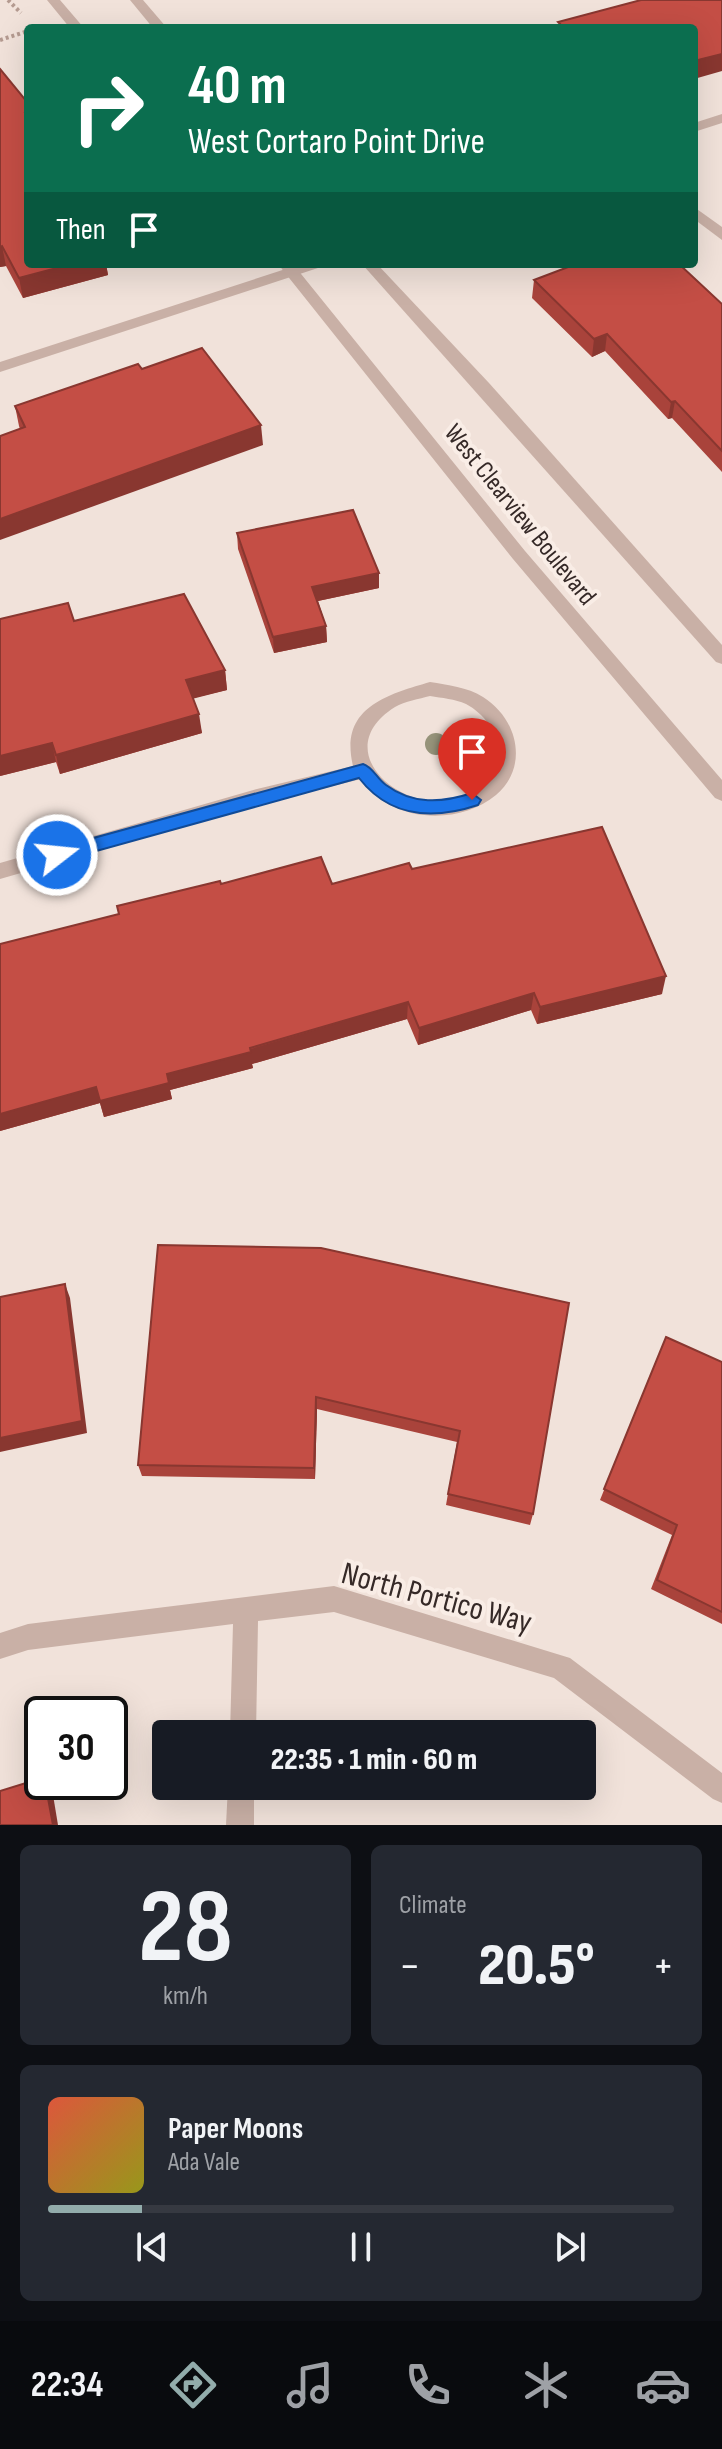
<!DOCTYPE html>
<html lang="en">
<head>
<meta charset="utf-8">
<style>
  :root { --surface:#171b24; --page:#242831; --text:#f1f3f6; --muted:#9ea1a6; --line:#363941; --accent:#92acab }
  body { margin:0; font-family:"Sofia Sans Condensed",sans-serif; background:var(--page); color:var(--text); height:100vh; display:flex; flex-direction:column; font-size:30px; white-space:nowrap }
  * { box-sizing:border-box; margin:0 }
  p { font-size:26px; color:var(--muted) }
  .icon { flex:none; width:44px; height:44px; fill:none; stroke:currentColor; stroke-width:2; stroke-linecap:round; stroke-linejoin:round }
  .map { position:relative; height:1825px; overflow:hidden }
  .drawer { display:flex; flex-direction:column; gap:20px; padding:20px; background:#0d0f14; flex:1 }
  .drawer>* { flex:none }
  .top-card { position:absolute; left:24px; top:24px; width:674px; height:244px; border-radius:8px; box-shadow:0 8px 32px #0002; background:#0b6e4f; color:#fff; overflow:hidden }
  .speed { position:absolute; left:24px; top:1696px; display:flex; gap:16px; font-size:40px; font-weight:700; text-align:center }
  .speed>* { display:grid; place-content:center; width:104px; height:104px; border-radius:50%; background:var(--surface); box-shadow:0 8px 32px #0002; line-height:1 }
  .speed .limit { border:4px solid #111; border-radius:12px; background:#fff; color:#111 }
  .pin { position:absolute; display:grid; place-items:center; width:68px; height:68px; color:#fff; margin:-82px -34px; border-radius:50% 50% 50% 0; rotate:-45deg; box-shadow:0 0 8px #0007 }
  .pin .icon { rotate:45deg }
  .me { position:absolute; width:88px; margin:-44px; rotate:74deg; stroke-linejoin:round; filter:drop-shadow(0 0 6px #0008) }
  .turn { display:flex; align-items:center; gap:28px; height:168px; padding:0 32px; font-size:36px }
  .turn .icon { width:104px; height:104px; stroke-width:2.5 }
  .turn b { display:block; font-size:56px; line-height:68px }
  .then { display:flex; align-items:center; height:76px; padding:0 32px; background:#0003; gap:16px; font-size:30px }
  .big { font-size:60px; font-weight:800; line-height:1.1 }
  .drawer .card { flex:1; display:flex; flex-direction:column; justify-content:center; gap:12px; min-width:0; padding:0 28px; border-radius:12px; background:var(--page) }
  .drawer .dial { align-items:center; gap:0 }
  .dial b { font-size:104px; line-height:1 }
  .song { display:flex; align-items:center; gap:24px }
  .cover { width:96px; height:96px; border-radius:12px; background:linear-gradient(135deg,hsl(10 70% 55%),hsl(60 70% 35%)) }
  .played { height:8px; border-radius:4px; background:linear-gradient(90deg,var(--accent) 15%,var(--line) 15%) }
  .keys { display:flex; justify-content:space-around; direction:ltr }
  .heat { display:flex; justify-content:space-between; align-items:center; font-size:44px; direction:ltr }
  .drawer .tiles { flex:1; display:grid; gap:20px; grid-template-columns:1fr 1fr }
  .card:last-child { grid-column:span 2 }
  .trip { position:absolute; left:152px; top:1720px; width:444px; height:80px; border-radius:8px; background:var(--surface); box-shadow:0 8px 32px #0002; font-weight:800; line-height:80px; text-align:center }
  .dock { display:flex; height:128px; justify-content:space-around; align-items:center; background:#090b0e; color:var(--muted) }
  .dock .icon { width:56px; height:56px }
  .dock .active { color:var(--accent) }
  .dock b { font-size:36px; color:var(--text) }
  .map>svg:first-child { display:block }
</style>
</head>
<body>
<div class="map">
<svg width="722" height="1825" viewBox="0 0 722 1825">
  <rect width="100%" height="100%" fill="#f1e2da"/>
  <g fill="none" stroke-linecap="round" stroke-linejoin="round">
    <g stroke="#b49a90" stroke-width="4" stroke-dasharray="3 3" stroke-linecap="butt">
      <polyline points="8,0 21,13"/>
      <polyline points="0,40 28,31"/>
    </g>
    <g fill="#c9b0a6" fill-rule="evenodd">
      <polygon points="722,114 722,123 694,132 694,123"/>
      <polygon points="694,207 722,227 722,240 694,219"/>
      <polygon points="301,264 323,264 321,267 0,372 0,362"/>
      <path d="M430 682C448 685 467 687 483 697 517 718 530 766 496 795 458 827 388 822 361 779L257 805 0 879V863L257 789 353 766C339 708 386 695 430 682ZM430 696C442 698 455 699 466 704 494 719 510 754 486 781 433 840 314 758 395 707 405 701 419 699 430 696Z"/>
      <polygon points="334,1586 570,1658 722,1773 722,1803 713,1799 554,1678 334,1612 258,1621 256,1734 230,1734 233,1624 28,1650 0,1659 0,1633 28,1624"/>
      <polygon points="228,1786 254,1786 254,1825 226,1825"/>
    </g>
    <g fill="#c9b0a6" fill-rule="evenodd">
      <polygon points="47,0 60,0 84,28 70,28"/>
      <polygon points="130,0 143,0 167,28 153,28"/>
      <polygon points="278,264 293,264 525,551 722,780 722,801 715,798 513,559"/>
      <polygon points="362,264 377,264 489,383 722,645 722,664 716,662"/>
    </g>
  </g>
  <circle fill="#96937a" cx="436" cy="744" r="11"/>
  <g fill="#a9433b">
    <polygon points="0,69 28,264 106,264 108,275 23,298 6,266 0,267"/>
    <polygon points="534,280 722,304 722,472 672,418 668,419 605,351 592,357 532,298"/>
    <polygon points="142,369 263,445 20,429 19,426 15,406"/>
    <polygon points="237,533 379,573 379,588 318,601 326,626 327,642 274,653 238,549"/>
    <polygon points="74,621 225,670 227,690 193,698 202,733 60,774 56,762 0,776"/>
    <polygon points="412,869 662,994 537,1024 531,1010 418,1045 407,1019 252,1064 253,1068 170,1090 172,1099 104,1117 100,1103 0,1131 0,944 119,914 221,884 332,884"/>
    <polygon points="321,1248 533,1514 530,1525 446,1505 457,1442 317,1409 315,1479 142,1476 138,1465"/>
    <polygon points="666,1337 722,1362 722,1624 651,1589 672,1535 600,1500"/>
  </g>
  <g fill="#893730">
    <polygon points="722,54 722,71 694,79 694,61"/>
    <polygon points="2,246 6,266 0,267 0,247"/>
    <polygon points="72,264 106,264 108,275 23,298 19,278"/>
    <polygon points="607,334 605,351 592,357 594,339"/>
    <polygon points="675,401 672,418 668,419 671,402"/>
    <polygon points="261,425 263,445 0,540 0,519"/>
    <polygon points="379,573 379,588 313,602 312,587"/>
    <polygon points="326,626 327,642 274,653 273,637"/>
    <polygon points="225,670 227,690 188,700 186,680"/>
    <polygon points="199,714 202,733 60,774 56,755"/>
    <polygon points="52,743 56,762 0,776 0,756"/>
    <polygon points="666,976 662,994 537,1024 540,1007"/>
    <polygon points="534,993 531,1010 418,1045 419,1028"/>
    <polygon points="408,1002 407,1019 252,1064 253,1068 170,1090 172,1099 104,1117 100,1103 0,1131 0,1114 96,1087 167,1074"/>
    <polygon points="65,1284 70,1298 87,1433 0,1452 0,1438"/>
    <polygon points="316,1397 317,1409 315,1479 314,1468"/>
    <polygon points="45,1782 49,1782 51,1783 58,1825 53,1825"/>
  </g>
  <g fill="#c44e45" stroke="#893730" stroke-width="2">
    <polygon points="641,0 722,0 722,54 694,61 694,28 564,28 558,22"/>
    <polygon points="0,69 28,103 28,112 25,113 28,119 28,264 72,264 19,278 2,246 0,247"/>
    <polygon points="576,264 679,264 722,304 722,451 675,401 671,402 607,334 594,339 534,280"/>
    <polygon points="202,348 261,425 0,519 0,436 25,427 15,406 138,364 142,369"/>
    <polygon points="353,510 379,573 312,587 326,626 273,637 237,533"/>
    <polygon points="184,594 225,670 186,680 199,714 56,755 52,743 0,756 0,619 68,603 74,621"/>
    <polygon points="602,827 666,976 540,1007 534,993 419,1028 408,1002 250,1048 251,1052 167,1074 169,1083 100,1101 96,1087 0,1114 0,944 119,914 117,906 220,881 221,884 321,857 332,884 409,863 412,869"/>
    <polygon points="158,1245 321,1248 569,1303 533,1514 448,1494 460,1431 316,1397 314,1468 138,1465"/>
    <polygon points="65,1284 82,1421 0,1438 0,1297"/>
    <polygon points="666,1337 722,1362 722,1612 657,1580 677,1525 604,1489"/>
    <polygon points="42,1778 42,1782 45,1782 53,1825 0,1825 0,1791"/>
  </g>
  <path fill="#1a73e8" stroke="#114b97" stroke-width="2" d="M363 764C373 767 377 779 386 785 413 805 442 803 472 793L481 800 478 805C433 820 390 818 359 778L57 862 48 855 57 848Z"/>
  <g text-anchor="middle" stroke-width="8" stroke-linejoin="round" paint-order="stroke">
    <g font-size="26" fill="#352927" stroke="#f9ede6">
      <text transform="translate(521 514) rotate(51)" y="9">West Clearview Boulevard</text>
    </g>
    <g font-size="32" fill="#352927" stroke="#f9ede6">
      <text transform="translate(437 1597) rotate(15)" y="11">North Portico Way</text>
    </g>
  </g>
</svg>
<div class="speed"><div class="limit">30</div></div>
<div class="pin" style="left:472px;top:800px;background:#d93025"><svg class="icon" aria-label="arrive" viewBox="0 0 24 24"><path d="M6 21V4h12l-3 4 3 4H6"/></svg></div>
<svg class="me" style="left:57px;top:855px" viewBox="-20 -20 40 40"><circle r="17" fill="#1a73e8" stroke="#fff" stroke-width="3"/><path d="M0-11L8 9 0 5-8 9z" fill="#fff"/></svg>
<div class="trip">22:35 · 1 min · 60 m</div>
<div class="top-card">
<div class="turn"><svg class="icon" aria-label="right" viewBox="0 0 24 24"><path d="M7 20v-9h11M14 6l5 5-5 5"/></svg><div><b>40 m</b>West Cortaro Point Drive</div></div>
<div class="then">Then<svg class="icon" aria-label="arrive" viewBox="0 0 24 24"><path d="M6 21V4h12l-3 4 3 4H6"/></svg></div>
</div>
</div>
<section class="drawer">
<div class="tiles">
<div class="card dial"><b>28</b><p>km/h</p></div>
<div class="card"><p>Climate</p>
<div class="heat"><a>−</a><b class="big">20.5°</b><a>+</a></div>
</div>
<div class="card">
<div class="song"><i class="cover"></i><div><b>Paper Moons</b><p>Ada Vale</p></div></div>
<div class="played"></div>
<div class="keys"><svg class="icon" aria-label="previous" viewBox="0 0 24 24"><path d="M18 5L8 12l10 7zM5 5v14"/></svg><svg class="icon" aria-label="pause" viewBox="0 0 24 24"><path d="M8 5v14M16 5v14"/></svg><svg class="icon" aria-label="next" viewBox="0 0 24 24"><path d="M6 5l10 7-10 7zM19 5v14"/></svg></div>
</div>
</div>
</section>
<nav class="dock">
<b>22:34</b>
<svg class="icon active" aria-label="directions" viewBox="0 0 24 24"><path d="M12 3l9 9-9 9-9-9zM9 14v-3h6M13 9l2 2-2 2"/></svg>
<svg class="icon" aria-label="music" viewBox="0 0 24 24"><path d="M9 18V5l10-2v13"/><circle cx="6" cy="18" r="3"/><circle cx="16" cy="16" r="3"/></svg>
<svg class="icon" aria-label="phone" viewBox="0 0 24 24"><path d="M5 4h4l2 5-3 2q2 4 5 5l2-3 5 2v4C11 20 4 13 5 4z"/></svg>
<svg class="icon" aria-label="climate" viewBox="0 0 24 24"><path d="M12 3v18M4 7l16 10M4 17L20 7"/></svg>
<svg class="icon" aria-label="car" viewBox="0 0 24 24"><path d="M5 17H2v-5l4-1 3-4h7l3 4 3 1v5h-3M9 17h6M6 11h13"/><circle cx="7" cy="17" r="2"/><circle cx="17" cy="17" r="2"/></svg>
</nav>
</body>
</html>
